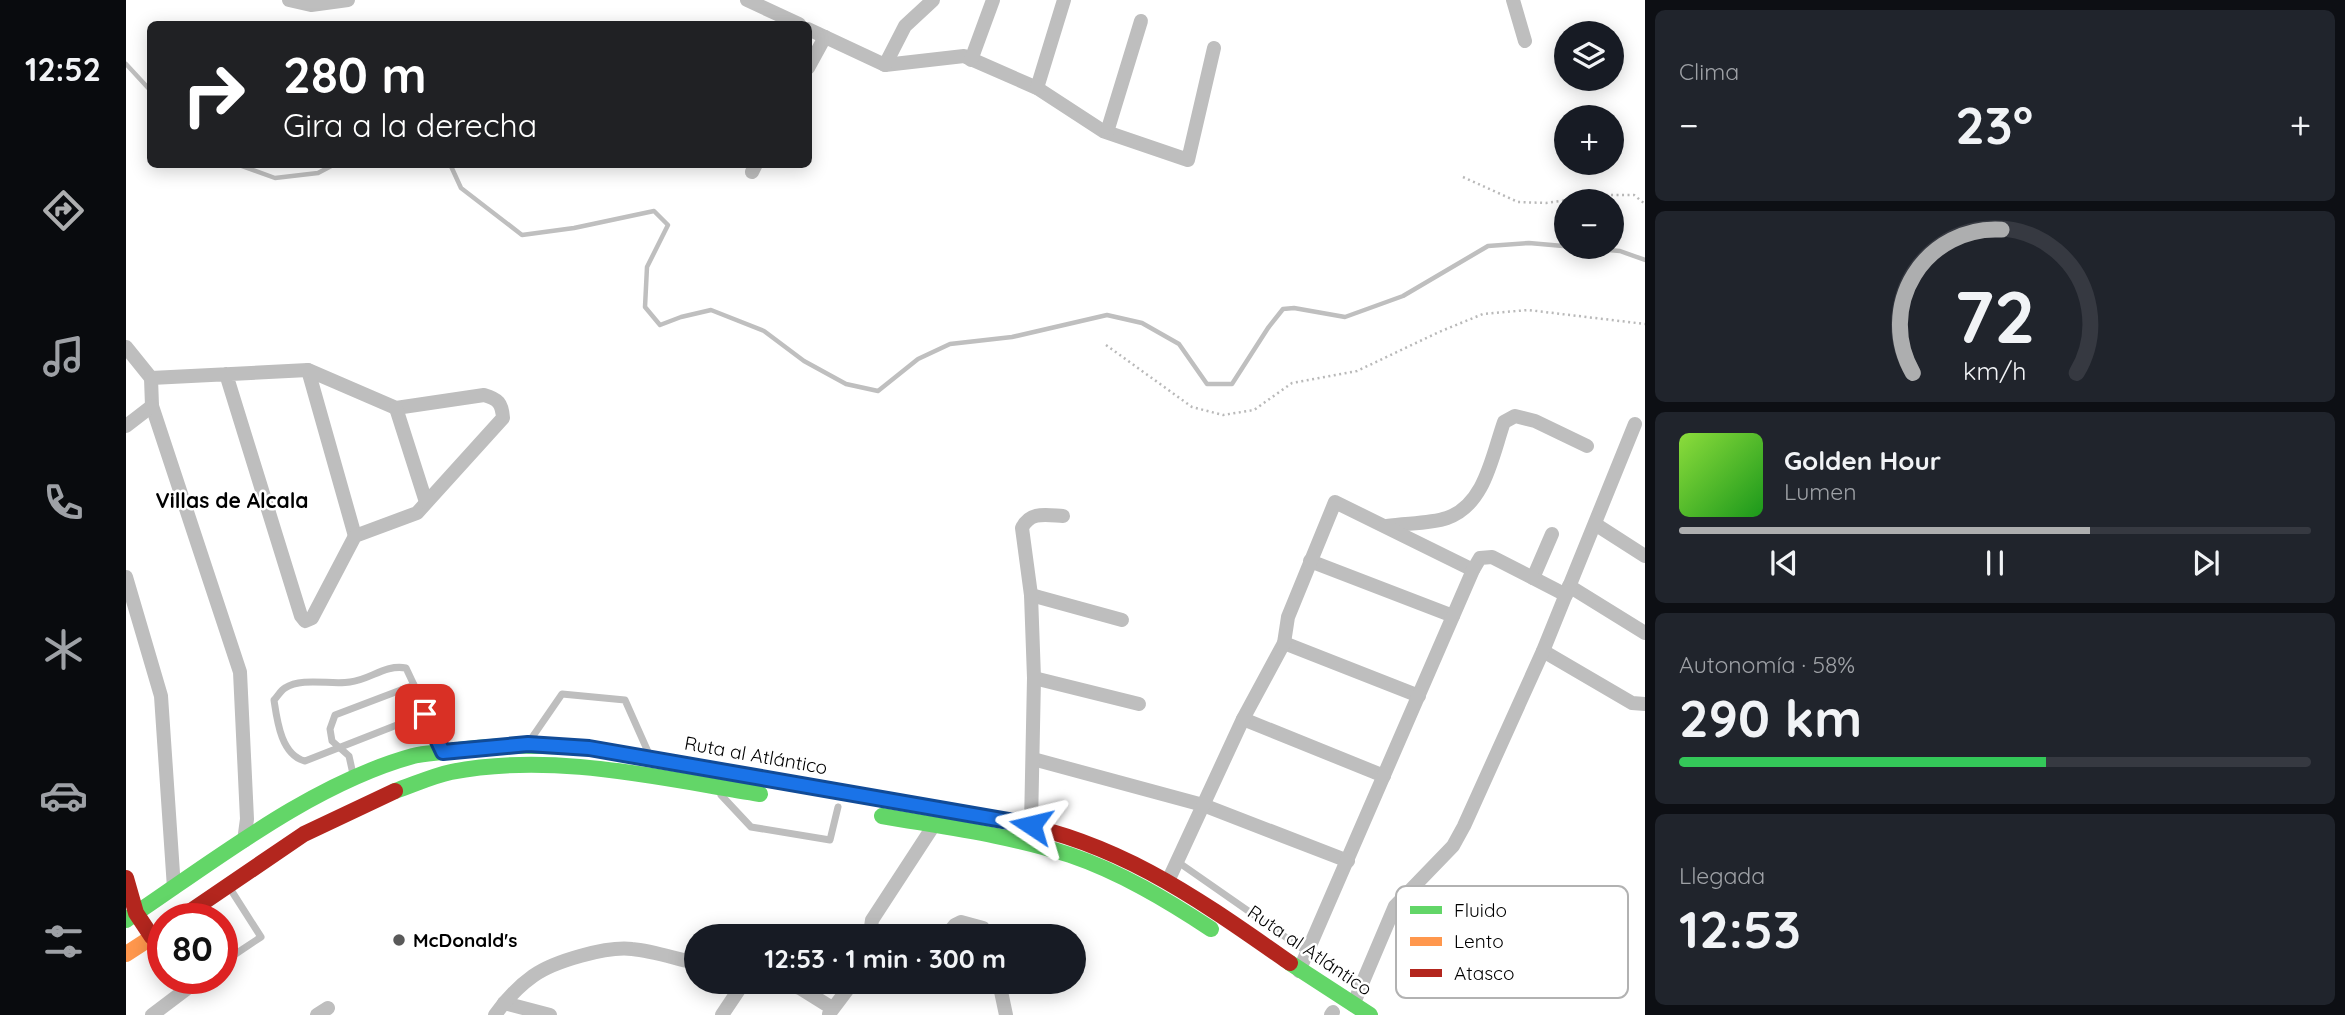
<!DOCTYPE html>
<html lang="es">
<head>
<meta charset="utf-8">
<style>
  :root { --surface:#171b24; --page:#20242c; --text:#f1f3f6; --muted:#9ea1a6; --line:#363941; --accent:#adaeaf }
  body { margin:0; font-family:Quicksand,sans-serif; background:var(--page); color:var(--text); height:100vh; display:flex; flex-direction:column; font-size:26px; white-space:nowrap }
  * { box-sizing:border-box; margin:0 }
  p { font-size:23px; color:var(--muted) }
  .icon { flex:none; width:38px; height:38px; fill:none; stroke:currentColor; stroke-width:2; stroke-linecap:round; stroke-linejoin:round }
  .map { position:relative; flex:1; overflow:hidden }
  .drawer { display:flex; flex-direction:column; gap:10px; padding:10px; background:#0d0f14; width:700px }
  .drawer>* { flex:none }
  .guide { position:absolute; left:21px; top:21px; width:665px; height:147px; border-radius:10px; box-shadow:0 4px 18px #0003; background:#202124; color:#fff; overflow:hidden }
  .tools { position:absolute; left:1428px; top:21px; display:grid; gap:14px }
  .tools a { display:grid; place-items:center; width:70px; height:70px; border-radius:50%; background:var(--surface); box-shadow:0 4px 18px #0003; font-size:35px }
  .speed { position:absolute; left:21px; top:903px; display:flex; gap:14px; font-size:35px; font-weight:700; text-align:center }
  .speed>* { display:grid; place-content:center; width:91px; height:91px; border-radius:50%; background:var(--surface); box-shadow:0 4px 18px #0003; line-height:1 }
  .speed .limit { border:10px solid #d22; background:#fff; color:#111 }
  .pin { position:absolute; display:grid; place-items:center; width:60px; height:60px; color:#fff; margin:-30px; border-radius:14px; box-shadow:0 4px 10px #0006 }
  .me { position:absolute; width:77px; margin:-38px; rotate:280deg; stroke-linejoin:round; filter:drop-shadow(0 0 5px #0008) }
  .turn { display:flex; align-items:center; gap:24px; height:147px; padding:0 21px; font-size:32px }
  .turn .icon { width:91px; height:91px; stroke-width:2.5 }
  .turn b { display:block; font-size:49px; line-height:60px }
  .big { font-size:52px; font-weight:800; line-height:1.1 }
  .drawer .tile { flex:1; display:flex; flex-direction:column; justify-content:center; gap:10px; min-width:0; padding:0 24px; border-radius:10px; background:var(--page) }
  .drawer .dial { align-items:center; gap:0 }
  .dial svg { height:182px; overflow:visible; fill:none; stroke:var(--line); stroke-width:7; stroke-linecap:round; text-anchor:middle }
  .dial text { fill:var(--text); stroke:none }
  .song { display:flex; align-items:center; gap:21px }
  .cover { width:84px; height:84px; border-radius:10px; background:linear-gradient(135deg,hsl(90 70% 55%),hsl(120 70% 35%)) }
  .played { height:7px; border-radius:4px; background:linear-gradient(90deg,var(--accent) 65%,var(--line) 65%) }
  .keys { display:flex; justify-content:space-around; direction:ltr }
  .heat { display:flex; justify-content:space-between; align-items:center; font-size:38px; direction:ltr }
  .charge { height:10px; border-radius:5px; background:linear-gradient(90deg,#34c759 58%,var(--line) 0) }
  .trip { position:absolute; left:558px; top:924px; width:402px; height:70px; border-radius:35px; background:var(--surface); box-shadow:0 4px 18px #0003; font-weight:800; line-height:70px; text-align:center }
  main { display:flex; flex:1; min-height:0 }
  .tab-bar { display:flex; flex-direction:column; width:126px; justify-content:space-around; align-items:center; background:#090b0e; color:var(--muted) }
  .tab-bar .icon { width:49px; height:49px }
  .tab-bar .on { color:var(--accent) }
  .tab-bar b { font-size:32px; color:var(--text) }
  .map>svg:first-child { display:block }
</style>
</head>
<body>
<main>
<nav class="tab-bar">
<b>12:52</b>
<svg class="icon on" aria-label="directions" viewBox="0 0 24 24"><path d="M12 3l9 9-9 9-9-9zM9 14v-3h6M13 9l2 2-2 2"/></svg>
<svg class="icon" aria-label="music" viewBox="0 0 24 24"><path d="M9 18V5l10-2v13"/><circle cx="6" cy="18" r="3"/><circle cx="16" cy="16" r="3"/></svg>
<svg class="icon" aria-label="phone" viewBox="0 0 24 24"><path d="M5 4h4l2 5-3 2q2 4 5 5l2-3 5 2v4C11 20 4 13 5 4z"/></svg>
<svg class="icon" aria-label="climate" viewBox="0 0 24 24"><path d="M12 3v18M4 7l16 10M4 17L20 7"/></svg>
<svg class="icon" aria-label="car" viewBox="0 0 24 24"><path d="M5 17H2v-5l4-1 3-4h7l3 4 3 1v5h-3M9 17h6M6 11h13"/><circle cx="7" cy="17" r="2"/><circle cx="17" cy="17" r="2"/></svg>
<svg class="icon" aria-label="filters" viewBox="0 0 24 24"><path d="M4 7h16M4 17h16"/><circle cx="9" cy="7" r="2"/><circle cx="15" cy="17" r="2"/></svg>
</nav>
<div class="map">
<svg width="1519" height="1015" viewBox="0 0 1519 1015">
  <rect width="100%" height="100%" fill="#fff"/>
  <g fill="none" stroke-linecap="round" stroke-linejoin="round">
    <g stroke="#bfbfbf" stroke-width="4.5">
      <polyline points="0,64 24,90"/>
      <polyline points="110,164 149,178 192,173 209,164"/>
      <polyline points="324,164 335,188 396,235 448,228 528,211 542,225 521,267 519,307 534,325 555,317 585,310 638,331 678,361 720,384 752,391 792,359 824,344 886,337 981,315 1016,323 1053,344 1081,384 1106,384 1142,328 1157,309 1168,308 1219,317 1277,296 1362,246 1403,243 1494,251 1519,260"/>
    </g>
    <g stroke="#b9b9b9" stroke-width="2.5" stroke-dasharray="2 3.5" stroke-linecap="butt">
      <polyline points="1337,177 1392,202 1420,203 1480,195 1508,195 1519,204"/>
      <polyline points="980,345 1066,407 1097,415 1128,410 1166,383 1231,371 1313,332 1357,314 1402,310 1519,324"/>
    </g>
    <g stroke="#bebebe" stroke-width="7">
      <path d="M288 685 280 668C259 664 244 680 224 682 205 685 176 677 159 688 155 690 151 697 148 700 151 720 155 755 179 761L299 714"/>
      <polyline points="405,739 436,694 499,700 523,754"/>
      <polyline points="227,774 223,756 206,741 204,729 209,715 288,685 303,724 315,748"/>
      <polyline points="595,795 625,827 704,840 712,807"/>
      <polyline points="1052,862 1181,952"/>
      <polyline points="96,937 108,955 135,937 105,890"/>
    </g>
    <g stroke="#bebebe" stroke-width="14">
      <polyline points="163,0 185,5 222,0"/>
      <polyline points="621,0 673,24"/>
      <polyline points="1387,0 1399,41"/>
      <polyline points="682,29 759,65 838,56 911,88 977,131 1062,160 1088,48"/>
      <polyline points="845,60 867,0"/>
      <polyline points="759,65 779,26 807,0"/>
      <polyline points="682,68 699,37"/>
      <polyline points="911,88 938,0"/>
      <polyline points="981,132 1015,21"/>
      <polyline points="626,172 630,164"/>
      <polyline points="0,347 25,378 26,406 114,672 121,819 118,841"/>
      <polyline points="182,370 229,536"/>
      <path d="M25 378 182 370 270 408 358 395C372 399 376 403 377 418L291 513 229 536 186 618 179 621 175 616 100 374"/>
      <polyline points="270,408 300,502"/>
      <polyline points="0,426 26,406"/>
      <polyline points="1469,524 1519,556"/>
      <path d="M1261 526C1280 523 1303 524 1321 518 1359 505 1366 456 1378 422L1389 416 1409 421 1461 446"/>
      <polyline points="1184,561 1327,616"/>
      <polyline points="0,577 35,696 48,888"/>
      <polyline points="1407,578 1426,534"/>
      <polyline points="1443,586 1519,633"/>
      <polyline points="905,595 996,620"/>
      <polyline points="1158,643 1293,696"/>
      <polyline points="1417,651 1506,703 1519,704"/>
      <polyline points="908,678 1013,704"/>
      <polyline points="1117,719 1258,776"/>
      <polyline points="907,759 1077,805 1222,861"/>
      <path d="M905 825 908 678 905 595 896 528C904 511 920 515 937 516"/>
      <polyline points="1042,881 1117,719 1158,643 1162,617 1209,502 1347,570"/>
      <polyline points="751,936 745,927 746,920 808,825"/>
      <polyline points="820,936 829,925 835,922 857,928 862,936"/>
      <polyline points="1173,971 1347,570 1354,558 1366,557 1440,595"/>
      <polyline points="648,982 674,988 706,1008"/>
      <polyline points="873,982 880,1015"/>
      <polyline points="378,1003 424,1015"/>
      <polyline points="1227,1005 1269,906 1327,846 1338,826 1417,651 1509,424"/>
      <polyline points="703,1014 727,982"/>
      <polyline points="26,1015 75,978"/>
      <polyline points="191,1015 202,1008"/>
      <path d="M369 1015C379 1001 393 986 407 976 428 961 481 946 506 949 528 951 550 959 570 963"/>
      <polyline points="596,1015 618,982"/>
      <polyline points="1205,1015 1207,1012"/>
    </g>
    <g stroke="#63d668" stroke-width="16">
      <path d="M269 791C287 785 306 776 325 772 427 752 533 778 634 794"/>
      <path d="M756 816C819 827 883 835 944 855 994 872 1041 900 1085 929"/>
      <path d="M0 920C87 862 185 784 287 756 299 753 312 753 324 751 372 744 415 745 463 748L875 820"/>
      <polyline points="1164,963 1244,1015"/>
    </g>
    <polyline stroke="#ff974d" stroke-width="16" points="0,954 37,930"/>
    <g stroke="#b3261e" stroke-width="16">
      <path d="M875 820C991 840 1071 898 1164 963"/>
      <polyline points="0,878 10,913 26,937"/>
      <polyline points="53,919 178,834 269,791"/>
    </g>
  </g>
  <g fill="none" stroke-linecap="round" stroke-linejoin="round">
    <g stroke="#114b97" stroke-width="18">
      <polyline id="route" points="299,714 317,752 402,744 463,748 905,825"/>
    </g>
    <use href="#route" stroke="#1a73e8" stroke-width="12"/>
  </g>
  <circle fill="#595959" stroke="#fff" stroke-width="2.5" cx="273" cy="940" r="7"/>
  <g text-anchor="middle" stroke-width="5" stroke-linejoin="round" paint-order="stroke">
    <g font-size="19" fill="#000" stroke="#fff">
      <text transform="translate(630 755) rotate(10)" y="7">Ruta al Atlántico</text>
      <text transform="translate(1184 950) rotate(34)" y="7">Ruta al Atlántico</text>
    </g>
    <g font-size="19" font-weight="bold" fill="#000" stroke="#fff" text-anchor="start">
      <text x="287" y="947">McDonald's</text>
    </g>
    <g font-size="21" font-weight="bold" fill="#000" stroke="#fff">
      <text x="106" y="508">Villas de Alcala</text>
    </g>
  </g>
  <rect x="1270" y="886" width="232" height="112" rx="10" fill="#fff" stroke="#b2b2b2" stroke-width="2"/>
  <rect x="1284" y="906" width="32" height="8" fill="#63d668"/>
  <rect x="1284" y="937" width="32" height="9" fill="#ff974d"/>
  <rect x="1284" y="969" width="32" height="8" fill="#b3261e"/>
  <g font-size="19" fill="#000">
    <text x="1328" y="917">Fluido</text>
    <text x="1328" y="948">Lento</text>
    <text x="1328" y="980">Atasco</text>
  </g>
</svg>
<div class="tools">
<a><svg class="icon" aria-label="layers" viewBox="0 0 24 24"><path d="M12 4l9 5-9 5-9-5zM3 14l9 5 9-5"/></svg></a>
<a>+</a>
<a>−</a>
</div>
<div class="speed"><div class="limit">80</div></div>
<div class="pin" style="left:299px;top:714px;background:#d93025"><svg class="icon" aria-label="arrive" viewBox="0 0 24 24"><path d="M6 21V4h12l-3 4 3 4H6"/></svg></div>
<svg class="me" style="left:905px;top:825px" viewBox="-20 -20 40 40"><path d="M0-17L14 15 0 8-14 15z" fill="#1a73e8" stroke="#fff" stroke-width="4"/></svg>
<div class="trip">12:53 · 1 min · 300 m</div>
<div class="guide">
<div class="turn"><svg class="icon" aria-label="right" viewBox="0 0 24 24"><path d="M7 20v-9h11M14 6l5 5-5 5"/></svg><div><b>280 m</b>Gira a la derecha</div></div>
</div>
</div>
<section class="drawer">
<div class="tile"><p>Clima</p>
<div class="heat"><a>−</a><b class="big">23°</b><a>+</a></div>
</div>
<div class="tile dial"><svg viewBox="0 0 100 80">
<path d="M14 69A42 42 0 1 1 86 69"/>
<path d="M14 69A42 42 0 0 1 53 6" stroke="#adaeaf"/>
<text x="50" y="56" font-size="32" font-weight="700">72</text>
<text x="50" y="72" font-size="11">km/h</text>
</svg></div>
<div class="tile">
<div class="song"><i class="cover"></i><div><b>Golden Hour</b><p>Lumen</p></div></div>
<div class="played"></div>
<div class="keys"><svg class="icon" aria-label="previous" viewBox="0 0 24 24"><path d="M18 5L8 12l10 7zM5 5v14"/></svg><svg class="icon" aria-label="pause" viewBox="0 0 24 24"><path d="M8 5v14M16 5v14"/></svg><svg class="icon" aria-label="next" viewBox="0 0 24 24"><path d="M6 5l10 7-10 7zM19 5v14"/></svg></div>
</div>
<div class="tile"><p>Autonomía · 58%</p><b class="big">290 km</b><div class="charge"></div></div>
<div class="tile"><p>Llegada</p><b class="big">12:53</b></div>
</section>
</main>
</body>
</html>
